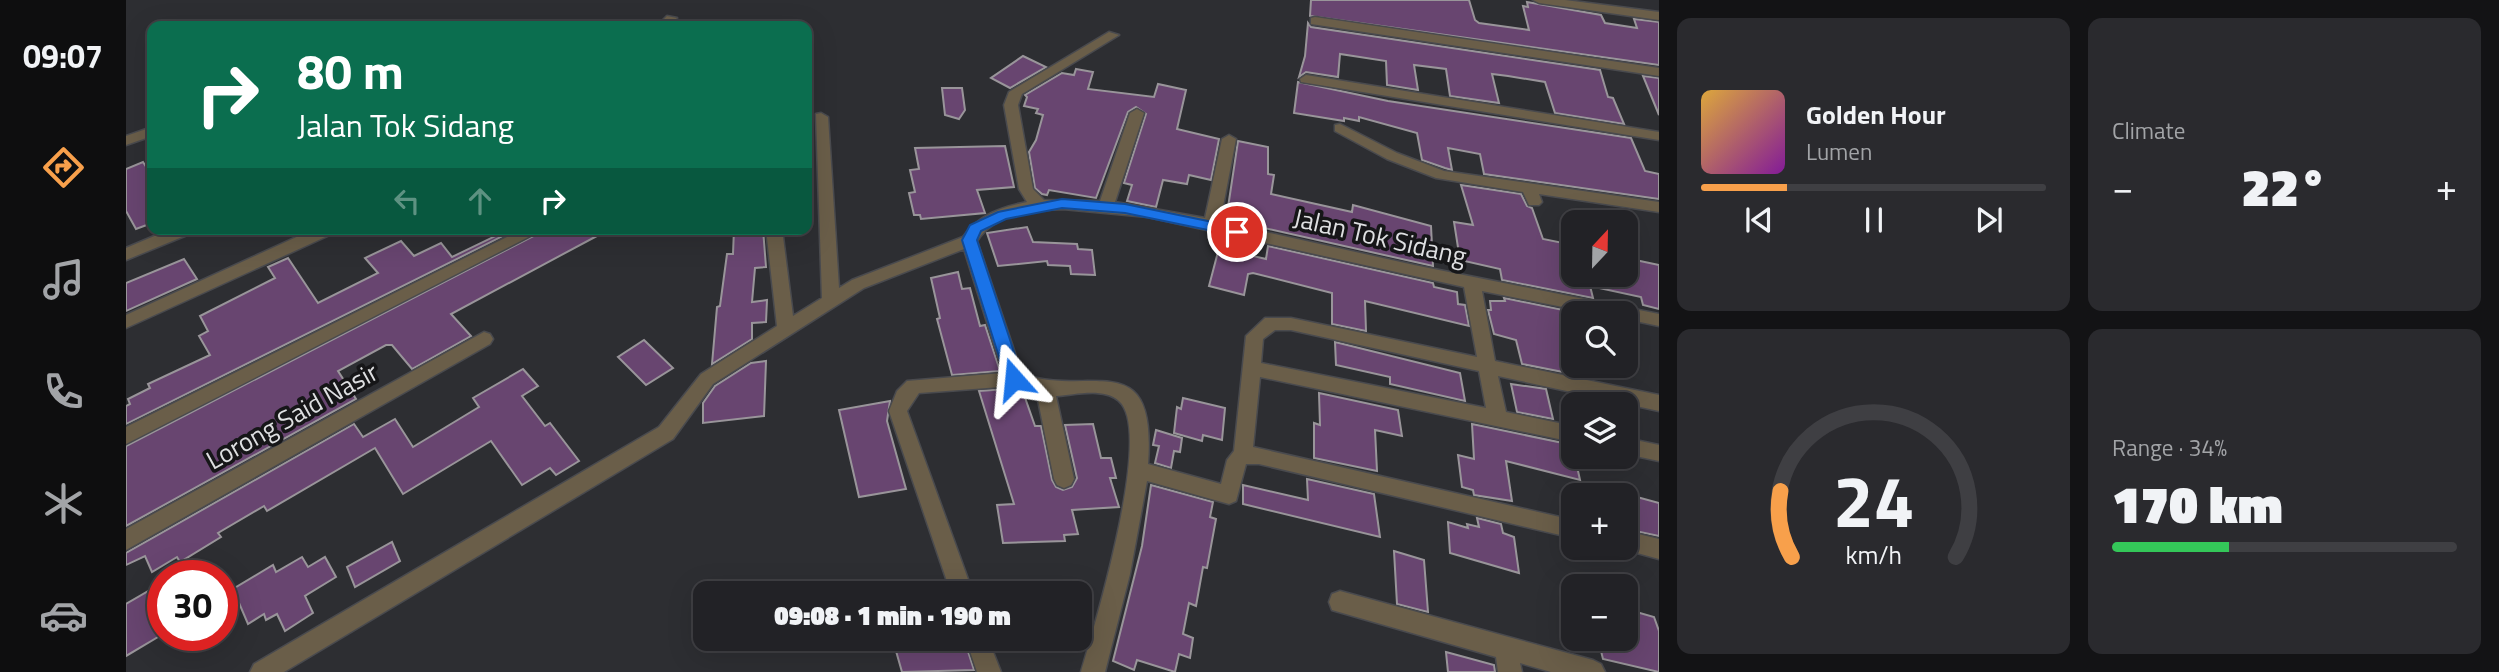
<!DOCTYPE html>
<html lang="en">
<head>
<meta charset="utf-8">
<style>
  :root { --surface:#222226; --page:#2a2a2e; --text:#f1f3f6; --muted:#a2a4a7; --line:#3f3f43; --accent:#f8a04b }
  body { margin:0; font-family:"Titillium Web",sans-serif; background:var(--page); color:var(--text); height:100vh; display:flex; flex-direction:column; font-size:26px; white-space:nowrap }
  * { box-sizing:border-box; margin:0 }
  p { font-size:23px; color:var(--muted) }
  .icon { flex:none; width:38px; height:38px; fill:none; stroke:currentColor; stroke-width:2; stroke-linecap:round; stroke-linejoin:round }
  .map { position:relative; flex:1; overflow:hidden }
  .details { display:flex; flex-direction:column; gap:18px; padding:18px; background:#131315; width:840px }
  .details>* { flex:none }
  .hud { position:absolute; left:21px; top:21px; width:665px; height:214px; border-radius:14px; box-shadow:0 7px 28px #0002,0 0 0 2px var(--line); background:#0b6e4f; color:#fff; overflow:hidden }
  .needle { width:46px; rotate:22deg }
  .tools { position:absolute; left:1435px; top:210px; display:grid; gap:14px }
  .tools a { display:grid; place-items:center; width:77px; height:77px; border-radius:14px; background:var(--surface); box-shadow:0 7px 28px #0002,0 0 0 2px var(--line); font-size:35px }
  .speed { position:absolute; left:21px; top:560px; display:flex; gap:14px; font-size:35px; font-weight:700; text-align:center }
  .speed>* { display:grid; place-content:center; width:91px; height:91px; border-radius:50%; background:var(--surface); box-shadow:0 7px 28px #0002,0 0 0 2px var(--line); line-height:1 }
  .speed .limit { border:10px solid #d22; background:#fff; color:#111 }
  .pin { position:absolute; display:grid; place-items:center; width:60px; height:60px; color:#fff; margin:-30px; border:4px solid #fff; border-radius:50%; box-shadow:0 2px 7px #0007 }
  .me { position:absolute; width:77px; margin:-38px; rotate:342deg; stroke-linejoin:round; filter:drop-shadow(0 0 5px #0008) }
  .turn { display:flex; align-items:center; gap:24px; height:147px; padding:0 35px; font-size:32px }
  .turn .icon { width:91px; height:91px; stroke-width:2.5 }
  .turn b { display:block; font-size:49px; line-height:60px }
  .lanes { display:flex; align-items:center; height:66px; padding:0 35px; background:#0003; justify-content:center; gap:35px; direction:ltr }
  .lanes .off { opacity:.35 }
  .big { font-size:52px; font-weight:800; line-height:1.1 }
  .details .widget { flex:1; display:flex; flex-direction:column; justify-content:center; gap:10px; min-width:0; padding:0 24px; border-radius:14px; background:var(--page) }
  .details .dial { align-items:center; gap:0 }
  .dial svg { height:182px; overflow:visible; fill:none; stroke:var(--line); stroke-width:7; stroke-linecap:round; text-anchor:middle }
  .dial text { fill:var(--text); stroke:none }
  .song { display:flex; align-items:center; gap:21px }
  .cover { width:84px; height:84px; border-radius:10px; background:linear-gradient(135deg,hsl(40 70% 55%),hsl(290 70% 35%)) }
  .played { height:7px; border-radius:4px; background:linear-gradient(90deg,var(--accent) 25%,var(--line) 25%) }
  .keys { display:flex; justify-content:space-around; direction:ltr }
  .heat { display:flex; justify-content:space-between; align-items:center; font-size:38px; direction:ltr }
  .charge { height:10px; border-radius:5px; background:linear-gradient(90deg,#34c759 34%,var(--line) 0) }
  .details .tiles { flex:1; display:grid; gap:18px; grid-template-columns:repeat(2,1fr) }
  .trip { position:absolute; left:567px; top:581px; width:399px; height:70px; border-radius:14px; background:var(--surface); box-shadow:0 7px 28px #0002,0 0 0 2px var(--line); font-weight:800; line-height:70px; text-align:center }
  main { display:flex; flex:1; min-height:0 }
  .tab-bar { display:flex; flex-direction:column; width:126px; justify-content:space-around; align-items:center; background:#0e0e0f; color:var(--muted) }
  .tab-bar .icon { width:49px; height:49px }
  .tab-bar .selected { color:var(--accent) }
  .tab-bar b { font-size:32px; color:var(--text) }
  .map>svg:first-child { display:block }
</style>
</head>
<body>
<main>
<nav class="tab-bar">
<b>09:07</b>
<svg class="icon selected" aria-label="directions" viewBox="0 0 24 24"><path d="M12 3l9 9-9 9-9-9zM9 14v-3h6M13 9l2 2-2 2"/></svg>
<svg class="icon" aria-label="music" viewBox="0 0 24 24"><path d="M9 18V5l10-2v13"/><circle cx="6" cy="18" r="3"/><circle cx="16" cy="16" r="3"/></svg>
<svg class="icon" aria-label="phone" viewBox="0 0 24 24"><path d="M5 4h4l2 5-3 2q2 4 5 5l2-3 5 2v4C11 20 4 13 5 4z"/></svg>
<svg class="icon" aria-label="climate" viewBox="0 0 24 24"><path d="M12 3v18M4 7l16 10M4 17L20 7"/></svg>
<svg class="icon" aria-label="car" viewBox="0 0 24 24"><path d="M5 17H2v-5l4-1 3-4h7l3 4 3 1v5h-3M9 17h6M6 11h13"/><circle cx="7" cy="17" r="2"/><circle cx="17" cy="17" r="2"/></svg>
</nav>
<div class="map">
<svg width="1533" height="672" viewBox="0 0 1533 672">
  <rect width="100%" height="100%" fill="#2d2e32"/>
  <g fill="#684570" stroke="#99959a" stroke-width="2">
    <polygon points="1185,0 1343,0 1349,20 1353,23 1403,30 1397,6 1402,7 1401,2 1475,15 1479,23 1511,28 1508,19 1533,22 1533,65 1184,16"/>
    <polygon points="1182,23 1185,27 1474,70 1482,97 1487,98 1498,124 1429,113 1419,82 1382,76 1366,74 1373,103 1324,96 1320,69 1288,65 1292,90 1261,85 1260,61 1214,54 1212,77 1180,72 1173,77 1179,56"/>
    <polygon points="897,56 920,67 884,88 865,78"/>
    <polygon points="950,69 967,72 962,89 1028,97 1032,84 1060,90 1051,129 1093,139 1085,180 1063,175 1061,184 1037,180 1030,207 1001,201 1006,185 998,183 1020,114 1010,107 1002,112 970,198 923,190 921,195 916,194 909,188 903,152 910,140 917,115 910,113 912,109 898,106 901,97 899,95 936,73 948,75"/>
    <polygon points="1517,76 1533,78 1533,115"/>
    <polygon points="1172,82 1262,101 1505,138 1519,171 1533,174 1533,199 1358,174 1354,154 1322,148 1326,170 1319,168 1296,160 1291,133 1233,117 1233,121 1218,118 1218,121 1168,113"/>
    <polygon points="816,88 836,88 839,110 833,119 819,115"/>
    <polygon points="1112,141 1142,147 1142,174 1148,175 1145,194 1226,212 1227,205 1305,226 1307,266 1116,223 1111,216 1101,214"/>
    <polygon points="879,146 888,187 851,190 859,213 795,219 794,215 788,215 783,193 789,192 784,170 793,169 789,148"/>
    <polygon points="17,162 26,176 26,223 10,229 0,211 0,169"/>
    <polygon points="1335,185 1395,194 1401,206 1406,208 1417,239 1447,245 1447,275 1500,275 1500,258 1533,265 1533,309 1517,305 1515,297 1464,286 1467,298 1376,280 1374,269 1334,260 1328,222 1347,225"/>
    <polygon points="901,227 907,242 951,244 952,249 966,250 969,275 945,274 944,266 922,265 921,261 872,266 861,233"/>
    <polygon points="384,229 391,229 0,424 0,406 4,404 2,399 24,388 22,384 84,355 73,336 82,331 74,316 149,278 142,267 162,258 192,303 252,273 239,258 275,241 288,256 315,243 326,257"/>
    <polygon points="421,229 484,229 325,314 345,336 286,369 266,345 260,345 212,371 230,399 0,526 0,446"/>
    <polygon points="608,229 637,229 640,267 629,268 626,302 641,300 640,322 626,323 626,339 586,364 591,307 594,306 601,254 607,254"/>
    <polygon points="1142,246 1307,283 1308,287 1331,292 1332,304 1339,305 1343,326 1239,301 1240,331 1206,324 1206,293 1127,273 1122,274 1118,295 1083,286 1093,248 1140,259"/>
    <polygon points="58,259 71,279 0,311 0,283"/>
    <polygon points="832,272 836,289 844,288 854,326 859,325 874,371 826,375 811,319 814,318 805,278"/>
    <polygon points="1378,298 1447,312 1447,351 1441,350 1447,374 1396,364 1390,340 1368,334 1362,310 1365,310 1364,301 1379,301"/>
    <polygon points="518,340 547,368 520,385 492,357"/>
    <polygon points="1209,342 1334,373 1339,401 1264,384 1264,377 1210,365"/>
    <polygon points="640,361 638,416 577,423 577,403 589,386 625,363"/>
    <polygon points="397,369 412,386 396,396 419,426 424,423 453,461 430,475 424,468 396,485 365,441 277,494 249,448 141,511 138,506 92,533 95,537 54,562 51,557 26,572 19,556 0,565 0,553 228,424 237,437 269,419 287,447 353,407 347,398"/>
    <polygon points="1385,384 1420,389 1427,419 1391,412"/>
    <polygon points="881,389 897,392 909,426 915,426 926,480 930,487 937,490 946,487 951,478 939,425 967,424 975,458 985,458 990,478 984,478 993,507 946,510 952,534 938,535 939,541 877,543 871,505 888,504 853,391"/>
    <polygon points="1193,393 1272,410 1276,436 1249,430 1251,471 1188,458 1188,423 1194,425"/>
    <polygon points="1057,398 1099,408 1096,440 1077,435 1076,441 1048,433 1051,407 1055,409"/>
    <polygon points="764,401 761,421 780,489 733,497 713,410"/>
    <polygon points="1346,424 1437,443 1447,448 1454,480 1380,461 1386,501 1348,495 1347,490 1336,487 1332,455 1348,459"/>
    <polygon points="1030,430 1056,438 1054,452 1048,451 1045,468 1029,463 1033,446 1027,445"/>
    <polygon points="1181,479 1248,494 1254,537 1117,504 1117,485 1182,500"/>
    <polygon points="1025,485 1087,502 1084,517 1090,519 1081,568 1077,567 1070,606 1063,603 1057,634 1067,638 1064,658 1053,654 1049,672 1011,660 1008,670 987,661 1016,546"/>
    <polygon points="1500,494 1533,503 1533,536 1500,529"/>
    <polygon points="1351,518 1375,524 1377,533 1388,537 1393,573 1324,553 1322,522 1342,528 1341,524 1353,527"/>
    <polygon points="266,542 274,561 229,587 221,567"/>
    <polygon points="1268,551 1298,560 1302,612 1271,604"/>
    <polygon points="176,557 182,567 199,557 210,577 179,596 187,613 159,631 151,614 140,620 138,614 122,624 107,589 147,565 150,572"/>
    <polygon points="31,586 37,601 37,634 0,656 0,604"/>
    <polygon points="1500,609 1528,617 1533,631 1533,672 1477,659 1472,639 1500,639"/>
    <polygon points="789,639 838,639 848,670 776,672 768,644"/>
    <polygon points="1320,652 1368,665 1369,672 1322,672"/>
  </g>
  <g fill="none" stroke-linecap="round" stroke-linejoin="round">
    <g stroke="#494a4e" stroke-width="3">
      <g id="minor">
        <polygon points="1407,0 1439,0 1533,12 1533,20 1413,3"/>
        <polygon points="541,16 551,18 543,26 531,26"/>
        <polygon points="1189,17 1533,68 1533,76 1185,24 1185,18"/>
        <path d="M983 32 993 35 896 94 892 105 907 189 918 200 974 201 1004 113 1011 109 1018 113 989 202 1079 218 1096 139 1103 135 1110 139 1094 222 1288 265 1533 314V326L1500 319V313H1467L1356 291 1369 361 1533 395V411L1372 376 1380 412 1447 426V442L1134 377 1127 447 1447 520V538L1133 464H1120L1110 501 1103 504 1021 481 1004 574 979 672H955C968 628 1028 431 993 401 978 387 948 395 930 396L948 479 945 485 938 488 931 485 928 479 911 395 888 386 793 393 781 411 847 593H825L763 411 771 391 781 381 877 373 838 249 738 288 587 384 547 439 158 672H124L128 664 533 427 575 374 651 326 640 229H656L667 316 696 298 690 114 695 113 702 117 713 288 726 280 837 237C853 215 875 207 901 202L893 189 878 105 883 92ZM937 209 1022 217 1338 287 1351 357 1165 318H1139L1120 336 1108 451 1101 460 1095 484 1022 464C1031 343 964 398 896 374L851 241C869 213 906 210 937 209ZM1149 330H1165L1353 371 1360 408 1135 363 1137 339Z"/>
        <polygon points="1180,75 1533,132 1533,140 1175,82 1174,79"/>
        <polygon points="1214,124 1271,153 1318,171 1533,202 1533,212 1413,194 1416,202 1413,205 1403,205 1397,192 1310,178 1261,159 1209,131 1209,125"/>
        <polygon points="26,127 26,136 0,145 0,136"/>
        <polygon points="45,229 68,229 66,233 0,260 0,248"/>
        <polygon points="188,229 210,229 208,233 0,328 0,315"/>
        <polygon points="397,229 418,229 0,444 0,427"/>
        <polygon points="358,332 364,334 367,339 364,344 0,550 0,529"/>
        <polygon points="1500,438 1533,445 1533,461 1500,454"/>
        <polygon points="1500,531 1533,539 1533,559 1493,548 1500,548"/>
        <polygon points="1214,591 1467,660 1475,664 1479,672 1425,672 1394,663 1396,672 1372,672 1370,657 1206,610 1203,602 1206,594"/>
        <polygon points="840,639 862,639 875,672 851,672"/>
      </g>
    </g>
    <use href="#minor" fill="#6a5e49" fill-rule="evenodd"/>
  </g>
  <polygon fill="#1a73e8" stroke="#114b97" stroke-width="2" points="936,199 999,204 1111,227 1118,232 1111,236 999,213 936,208 880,219 855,231 851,240 897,379 888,385 880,379 836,240 844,225 872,212"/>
  <g text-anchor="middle" stroke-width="7" stroke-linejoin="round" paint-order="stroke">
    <g font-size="26" fill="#dedfe1" stroke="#161618">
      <text transform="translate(1254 237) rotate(13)" y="9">Jalan Tok Sidang</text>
      <text transform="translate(166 416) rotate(-29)" y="9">Lorong Said Nasir</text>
    </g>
  </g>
</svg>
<div class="tools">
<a><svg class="needle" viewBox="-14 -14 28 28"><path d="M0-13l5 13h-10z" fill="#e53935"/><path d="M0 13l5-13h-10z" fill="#a2a4a7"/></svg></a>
<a><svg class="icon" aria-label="search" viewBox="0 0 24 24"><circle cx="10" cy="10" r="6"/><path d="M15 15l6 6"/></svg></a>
<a><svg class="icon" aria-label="layers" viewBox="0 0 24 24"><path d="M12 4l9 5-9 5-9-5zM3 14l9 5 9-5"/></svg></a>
<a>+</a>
<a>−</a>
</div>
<div class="speed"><div class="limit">30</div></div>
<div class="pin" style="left:1111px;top:232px;background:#d93025"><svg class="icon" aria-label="arrive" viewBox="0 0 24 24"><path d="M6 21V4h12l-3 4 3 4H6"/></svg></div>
<svg class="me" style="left:888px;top:379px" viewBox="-20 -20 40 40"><path d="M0-17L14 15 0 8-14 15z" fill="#1a73e8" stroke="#fff" stroke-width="4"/></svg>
<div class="trip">09:08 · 1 min · 190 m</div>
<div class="hud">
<div class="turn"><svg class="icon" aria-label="right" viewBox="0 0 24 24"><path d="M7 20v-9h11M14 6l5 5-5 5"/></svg><div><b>80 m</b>Jalan Tok Sidang</div></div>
<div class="lanes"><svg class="icon off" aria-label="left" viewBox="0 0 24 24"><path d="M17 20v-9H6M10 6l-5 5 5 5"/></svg><svg class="icon off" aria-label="ahead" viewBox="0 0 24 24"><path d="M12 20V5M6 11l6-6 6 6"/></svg><svg class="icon" aria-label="right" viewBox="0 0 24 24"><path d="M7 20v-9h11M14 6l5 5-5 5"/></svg></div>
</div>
</div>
<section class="details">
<div class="tiles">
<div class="widget">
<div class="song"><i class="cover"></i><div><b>Golden Hour</b><p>Lumen</p></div></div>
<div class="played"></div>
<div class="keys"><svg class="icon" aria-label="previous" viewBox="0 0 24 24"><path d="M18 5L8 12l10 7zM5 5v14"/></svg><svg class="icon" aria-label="pause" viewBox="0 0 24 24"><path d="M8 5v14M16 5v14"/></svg><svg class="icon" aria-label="next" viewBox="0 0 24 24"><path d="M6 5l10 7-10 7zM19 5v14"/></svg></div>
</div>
<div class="widget"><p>Climate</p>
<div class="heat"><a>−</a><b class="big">22°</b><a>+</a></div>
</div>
<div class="widget dial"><svg viewBox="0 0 100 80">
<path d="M14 69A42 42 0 1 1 86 69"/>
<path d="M14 69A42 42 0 0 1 9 40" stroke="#f8a04b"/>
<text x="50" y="56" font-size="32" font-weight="700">24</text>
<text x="50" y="72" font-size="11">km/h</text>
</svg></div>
<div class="widget"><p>Range · 34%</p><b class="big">170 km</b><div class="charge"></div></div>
</div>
</section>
</main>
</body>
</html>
